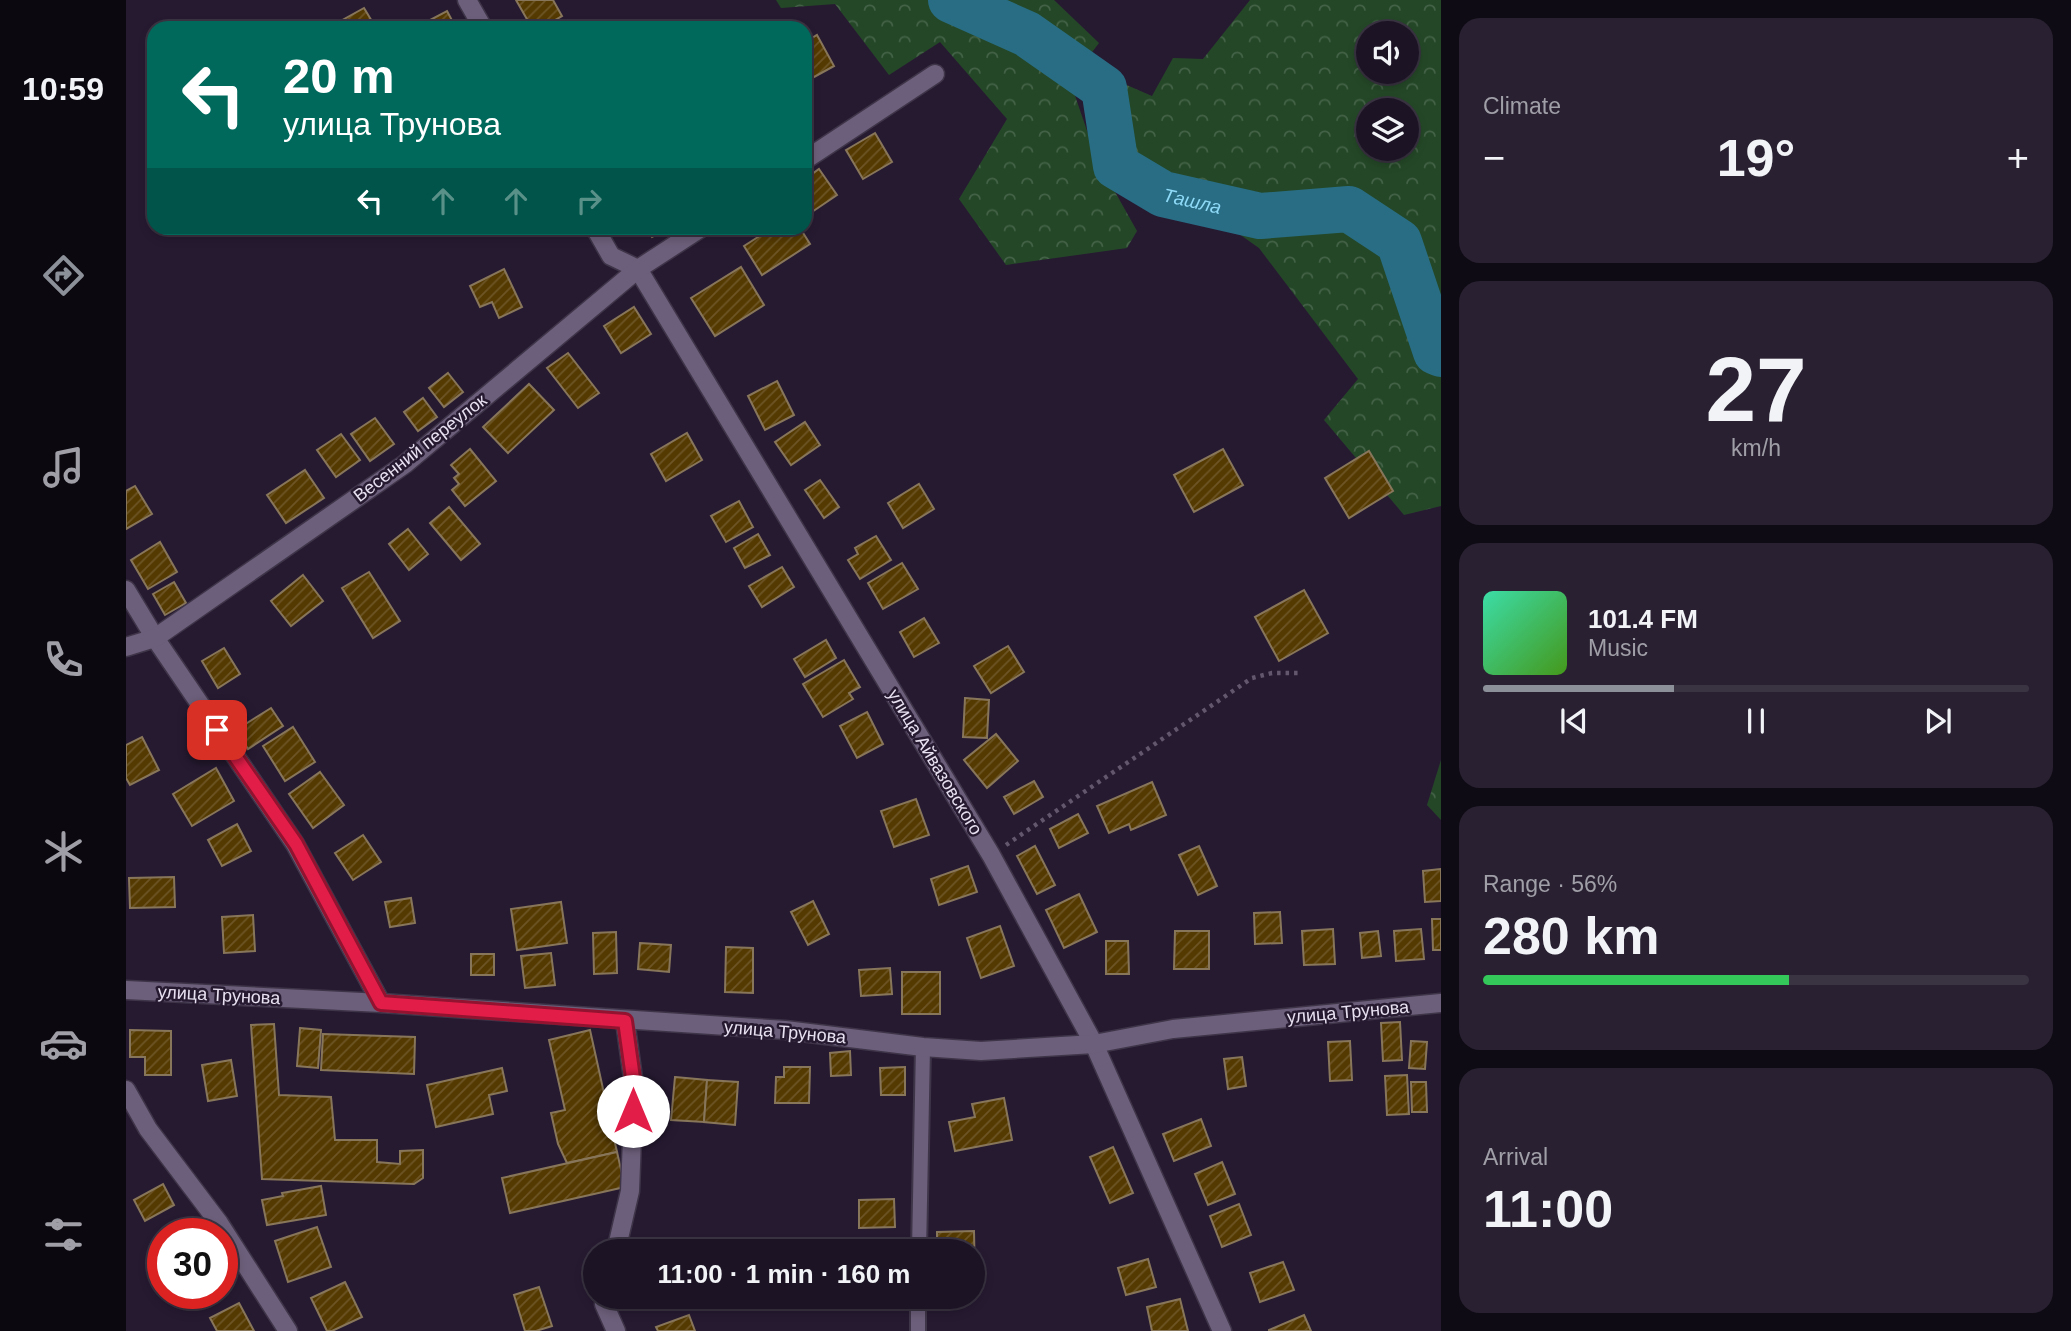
<!DOCTYPE html>
<html lang="en">
<head>
<meta charset="utf-8">
<style>
  :root { --surface:#1c1425; --page:#292132; --text:#f1f3f6; --muted:#a09ea7; --line:#3a3342; --accent:#8c9099 }
  body { margin:0; font-family:Helvetica,sans-serif; background:var(--page); color:var(--text); height:100vh; display:flex; flex-direction:column; font-size:26px; white-space:nowrap }
  * { box-sizing:border-box; margin:0 }
  p { font-size:23px; color:var(--muted) }
  .icon { flex:none; width:38px; height:38px; fill:none; stroke:currentColor; stroke-width:2; stroke-linecap:round; stroke-linejoin:round }
  .map { position:relative; flex:1; overflow:hidden }
  .side { display:flex; flex-direction:column; gap:18px; padding:18px; background:#0f0b14; width:630px }
  .side>* { flex:none }
  .hud { position:absolute; left:21px; top:21px; width:665px; height:214px; border-radius:21px; box-shadow:0 4px 10px #0003,0 0 0 2px var(--line); background:#00695c; color:#fff; overflow:hidden }
  .controls { position:absolute; left:1230px; top:21px; display:grid; gap:14px }
  .controls a { display:grid; place-items:center; width:63px; height:63px; border-radius:50%; background:var(--surface); box-shadow:0 4px 10px #0003,0 0 0 2px var(--line); font-size:35px }
  .speed { position:absolute; left:21px; top:1218px; display:flex; gap:14px; font-size:35px; font-weight:700; text-align:center }
  .speed>* { display:grid; place-content:center; width:91px; height:91px; border-radius:50%; background:var(--surface); box-shadow:0 4px 10px #0003,0 0 0 2px var(--line); line-height:1 }
  .speed .limit { border:10px solid #d22; background:#fff; color:#111 }
  .pin { position:absolute; display:grid; place-items:center; width:60px; height:60px; color:#fff; margin:-30px; border-radius:14px; box-shadow:0 4px 10px #0006 }
  .me { position:absolute; width:77px; margin:-38px; rotate:0deg; stroke-linejoin:round; filter:drop-shadow(0 0 5px #0008) }
  .turn { display:flex; align-items:center; gap:24px; height:147px; padding:0 21px; font-size:32px }
  .turn .icon { width:91px; height:91px; stroke-width:2.5 }
  .turn b { display:block; font-size:49px; line-height:60px }
  .lanes { display:flex; align-items:center; height:66px; padding:0 21px; background:#0003; justify-content:center; gap:35px; direction:ltr }
  .lanes .off { opacity:.35 }
  .big { font-size:52px; font-weight:700; line-height:1.1 }
  .side .tile { flex:1; display:flex; flex-direction:column; justify-content:center; gap:10px; min-width:0; padding:0 24px; border-radius:21px; background:var(--page) }
  .side .dial { align-items:center; gap:0 }
  .dial b { font-size:91px; line-height:1 }
  .song { display:flex; align-items:center; gap:21px }
  .cover { width:84px; height:84px; border-radius:10px; background:linear-gradient(135deg,hsl(160 70% 55%),hsl(100 70% 35%)) }
  .played { height:7px; border-radius:4px; background:linear-gradient(90deg,var(--accent) 35%,var(--line) 35%) }
  .keys { display:flex; justify-content:space-around; direction:ltr }
  .heat { display:flex; justify-content:space-between; align-items:center; font-size:38px; direction:ltr }
  .charge { height:10px; border-radius:5px; background:linear-gradient(90deg,#34c759 56%,var(--line) 0) }
  .trip { position:absolute; left:457px; top:1239px; width:402px; height:70px; border-radius:35px; background:var(--surface); box-shadow:0 4px 10px #0003,0 0 0 2px var(--line); font-weight:700; line-height:70px; text-align:center }
  main { display:flex; flex:1; min-height:0 }
  .tabs { display:flex; flex-direction:column; width:126px; justify-content:space-around; align-items:center; background:#0b080f; color:var(--muted) }
  .tabs .icon { width:49px; height:49px }
  .tabs .active { color:var(--accent) }
  .tabs b { font-size:32px; color:var(--text) }
  .map>svg:first-child { display:block }
</style>
</head>
<body>
<main>
<nav class="tabs">
<b>10:59</b>
<svg class="icon active" aria-label="directions" viewBox="0 0 24 24"><path d="M12 3l9 9-9 9-9-9zM9 14v-3h6M13 9l2 2-2 2"/></svg>
<svg class="icon" aria-label="music" viewBox="0 0 24 24"><path d="M9 18V5l10-2v13"/><circle cx="6" cy="18" r="3"/><circle cx="16" cy="16" r="3"/></svg>
<svg class="icon" aria-label="phone" viewBox="0 0 24 24"><path d="M5 4h4l2 5-3 2q2 4 5 5l2-3 5 2v4C11 20 4 13 5 4z"/></svg>
<svg class="icon" aria-label="climate" viewBox="0 0 24 24"><path d="M12 3v18M4 7l16 10M4 17L20 7"/></svg>
<svg class="icon" aria-label="car" viewBox="0 0 24 24"><path d="M5 17H2v-5l4-1 3-4h7l3 4 3 1v5h-3M9 17h6M6 11h13"/><circle cx="7" cy="17" r="2"/><circle cx="17" cy="17" r="2"/></svg>
<svg class="icon" aria-label="filters" viewBox="0 0 24 24"><path d="M4 7h16M4 17h16"/><circle cx="9" cy="7" r="2"/><circle cx="15" cy="17" r="2"/></svg>
</nav>
<div class="map">
<svg width="1315" height="1331" viewBox="0 0 1315 1331">
  <defs>
    <pattern id="forest-crowns" width="20" height="18" patternUnits="userSpaceOnUse" patternTransform="scale(1.75)"><rect width="20" height="18" fill="#244827"/><path d="M2 6a3 3 0 1 1 6 0M12 15a3 3 0 1 1 6 0" fill="none" stroke="#446247"/></pattern>
    <pattern id="building-hatch" width="6" height="6" patternUnits="userSpaceOnUse" patternTransform="scale(1.75)"><rect width="6" height="6" fill="#543900"/><path d="M-1 1l2-2M0 6l6-6M5 7l2-2" fill="none" stroke="#6d5526"/></pattern>
  </defs>
  <rect width="100%" height="100%" fill="#261a31"/>
  <g fill="url(#forest-crowns)" fill-rule="evenodd">
    <polygon points="650,0 928,0 973,43 944,81 971,160 1011,231 1001,248 880,265 833,199 881,119 814,42 763,75 709,4 655,8"/>
    <path d="M1124 0H1315V506L1278 515 1198 420 1232 379 1133 248 998 153 991 121 996 83 1026 96 1047 58 1077 59ZM1242 33H1281V72H1242ZM1242 110H1281V149H1242Z"/>
    <polygon points="1315,760 1315,820 1301,805"/>
  </g>
  <g fill="none" stroke-linecap="round" stroke-linejoin="round">
    <path stroke="#296d85" stroke-width="46" id="s1" d="M825 0 901 34 978 88 990 166 1037 194 1134 216 1223 209 1273 242 1310 352 1315 354"/>
  </g>
  <g fill="url(#building-hatch)" stroke="#88765b" stroke-width="2">
    <polygon points="390,0 427,0 436,16 415,28 406,28"/>
    <polygon points="238,8 250,28 202,28"/>
    <polygon points="321,11 330,28 289,28"/>
    <polygon points="691,35 708,66 679,82 679,42"/>
    <polygon points="749,133 766,162 737,179 720,150"/>
    <polygon points="693,169 711,195 680,216 679,179"/>
    <polygon points="520,228 543,228 526,237"/>
    <polygon points="646,228 674,228 684,244 636,275 618,246"/>
    <polygon points="615,267 638,305 589,336 565,298"/>
    <polygon points="378,269 396,307 373,318 366,302 354,307 344,286"/>
    <polygon points="508,307 525,334 495,353 478,326"/>
    <polygon points="442,353 473,393 452,408 421,368"/>
    <polygon points="322,373 337,392 318,407 303,388"/>
    <polygon points="651,381 668,415 639,430 622,396"/>
    <polygon points="403,384 428,410 382,453 357,427"/>
    <polygon points="297,398 311,417 292,431 278,412"/>
    <polygon points="249,418 268,444 244,461 225,434"/>
    <polygon points="679,422 694,445 665,465 649,442"/>
    <polygon points="561,433 576,460 540,481 525,454"/>
    <polygon points="215,434 234,460 210,477 191,450"/>
    <polygon points="344,449 370,481 339,506 326,490 333,484 328,478 333,474 325,465"/>
    <polygon points="1097,449 1117,485 1068,512 1048,475"/>
    <polygon points="1243,451 1267,491 1223,518 1199,478"/>
    <polygon points="179,470 198,498 160,523 141,495"/>
    <polygon points="694,480 713,507 698,518 679,490"/>
    <polygon points="793,484 808,509 777,528 762,503"/>
    <polygon points="9,486 26,514 0,529 0,491"/>
    <polygon points="613,501 627,527 600,542 585,516"/>
    <polygon points="323,507 354,544 335,560 304,523"/>
    <polygon points="282,529 302,554 283,570 263,544"/>
    <polygon points="632,534 644,555 619,568 608,548"/>
    <polygon points="750,536 765,560 734,579 722,560 732,554 729,548"/>
    <polygon points="34,542 51,572 22,589 5,560"/>
    <polygon points="776,563 792,589 757,609 742,583"/>
    <polygon points="656,567 668,587 636,607 623,586"/>
    <polygon points="243,572 274,621 247,638 216,588"/>
    <polygon points="177,575 197,601 165,626 145,601"/>
    <polygon points="48,582 60,603 39,615 27,594"/>
    <polygon points="1178,590 1202,633 1153,661 1129,617"/>
    <polygon points="798,618 813,643 788,657 774,632"/>
    <polygon points="700,640 710,658 679,677 668,659"/>
    <polygon points="882,646 898,672 865,693 848,666"/>
    <polygon points="98,648 114,674 92,688 76,661"/>
    <polygon points="718,660 734,687 723,693 727,699 697,717 677,684"/>
    <polygon points="839,698 863,700 861,738 837,737"/>
    <polygon points="145,708 157,726 122,749 110,730"/>
    <polygon points="741,712 757,744 731,758 714,726"/>
    <polygon points="167,727 189,762 159,781 137,746"/>
    <polygon points="870,734 892,761 861,788 838,760"/>
    <polygon points="16,737 33,770 4,785 0,778 0,745"/>
    <polygon points="90,768 108,801 66,826 47,794"/>
    <polygon points="194,772 218,805 187,828 163,794"/>
    <polygon points="908,781 917,797 888,814 878,797"/>
    <polygon points="1026,782 1040,815 1005,830 1003,824 983,833 971,806"/>
    <polygon points="790,799 803,835 768,847 755,811"/>
    <polygon points="952,814 962,833 933,848 924,829"/>
    <polygon points="111,824 125,851 96,866 82,840"/>
    <polygon points="237,835 255,862 227,880 209,853"/>
    <polygon points="909,846 929,885 911,894 891,856"/>
    <polygon points="1073,846 1091,886 1072,895 1053,855"/>
    <polygon points="842,866 851,892 813,905 805,879"/>
    <polygon points="1315,869 1315,901 1299,902 1297,871"/>
    <polygon points="48,877 49,907 4,908 3,878"/>
    <polygon points="953,894 971,932 938,948 920,910"/>
    <polygon points="285,898 289,923 264,927 259,902"/>
    <polygon points="687,901 703,934 682,945 665,912"/>
    <polygon points="435,902 441,943 391,950 385,909"/>
    <polygon points="1154,912 1156,943 1129,944 1128,913"/>
    <polygon points="127,915 129,951 98,953 96,917"/>
    <polygon points="1306,919 1315,919 1315,950 1307,950"/>
    <polygon points="874,926 888,966 855,978 841,938"/>
    <polygon points="1207,929 1209,964 1178,965 1176,931"/>
    <polygon points="1295,929 1298,959 1270,961 1268,931"/>
    <polygon points="1049,931 1083,931 1083,969 1048,969"/>
    <polygon points="1252,931 1255,956 1236,958 1234,933"/>
    <polygon points="490,932 491,973 468,974 467,933"/>
    <polygon points="980,941 1002,941 1003,974 980,974"/>
    <polygon points="514,943 545,945 543,972 512,969"/>
    <polygon points="600,947 627,948 627,993 599,992"/>
    <polygon points="425,953 429,985 399,988 395,956"/>
    <rect x="345" y="954" width="23" height="21"/>
    <polygon points="764,968 766,994 735,996 733,970"/>
    <rect x="776" y="972" width="38" height="42"/>
    <polygon points="1274,1022 1276,1060 1257,1061 1255,1023"/>
    <polygon points="148,1024 153,1095 205,1097 209,1140 251,1140 251,1162 274,1164 274,1151 297,1150 297,1178 288,1184 136,1179 125,1025"/>
    <polygon points="174,1028 195,1030 192,1068 171,1066"/>
    <polygon points="4,1030 45,1031 45,1075 19,1075 19,1057 4,1057"/>
    <polygon points="464,1030 491,1152 441,1163 432,1144 425,1113 439,1110 423,1040"/>
    <polygon points="197,1034 289,1037 288,1074 195,1070"/>
    <polygon points="1224,1041 1226,1080 1204,1081 1202,1042"/>
    <polygon points="1285,1041 1301,1042 1299,1069 1283,1068"/>
    <polygon points="724,1051 725,1075 705,1076 704,1053"/>
    <polygon points="1116,1057 1120,1086 1102,1089 1098,1059"/>
    <polygon points="105,1060 111,1096 82,1101 76,1065"/>
    <polygon points="658,1067 684,1067 683,1103 649,1103 650,1077 658,1077"/>
    <polygon points="779,1067 779,1095 755,1095 754,1068"/>
    <polygon points="376,1068 381,1091 363,1095 367,1114 310,1127 301,1085"/>
    <polygon points="1281,1075 1283,1114 1261,1115 1259,1076"/>
    <polygon points="549,1077 581,1080 578,1122 545,1120"/>
    <polygon points="581,1080 612,1082 609,1125 578,1122"/>
    <polygon points="1285,1082 1300,1082 1301,1112 1286,1112"/>
    <polygon points="878,1098 886,1140 829,1151 823,1122 849,1117 846,1104"/>
    <polygon points="1075,1119 1085,1146 1048,1161 1037,1134"/>
    <polygon points="987,1147 1007,1193 984,1203 964,1157"/>
    <polygon points="491,1152 499,1187 384,1213 376,1178"/>
    <polygon points="1096,1162 1109,1194 1082,1205 1069,1174"/>
    <polygon points="37,1184 48,1205 19,1221 8,1200"/>
    <polygon points="195,1186 200,1215 141,1225 136,1200 157,1196 156,1193"/>
    <polygon points="768,1199 769,1227 733,1228 733,1200"/>
    <polygon points="1113,1204 1125,1235 1096,1247 1084,1216"/>
    <polygon points="191,1227 205,1267 162,1282 149,1241"/>
    <polygon points="848,1231 849,1280 847,1280 847,1251 811,1251 811,1232"/>
    <polygon points="1022,1259 1030,1287 1000,1295 992,1268"/>
    <polygon points="1157,1262 1168,1290 1134,1302 1124,1273"/>
    <polygon points="219,1282 236,1317 206,1331 201,1331 185,1298"/>
    <polygon points="413,1287 426,1326 410,1331 399,1331 388,1295"/>
    <polygon points="1054,1299 1062,1331 1026,1331 1021,1307"/>
    <polygon points="113,1303 128,1331 91,1331 84,1318"/>
    <polygon points="563,1315 569,1331 532,1331 530,1327"/>
    <polygon points="1178,1315 1185,1331 1143,1331 1143,1330"/>
  </g>
  <g fill="none" stroke-linecap="round" stroke-linejoin="round">
    <g stroke="#3f3549" stroke-width="18">
      <g id="service">
        <polyline points="793,1251 797,1047"/>
        <polyline points="792,1331 792,1297"/>
      </g>
    </g>
    <g stroke="#3f3549" stroke-width="21">
      <g id="minor">
        <polyline points="341,0 357,28"/>
        <polyline points="679,160 809,74"/>
        <polyline points="469,228 485,256 512,269 865,855 968,1044 1096,1331"/>
        <polyline points="0,590 29,638 169,844 255,1003"/>
        <polyline points="0,647 29,638 279,464 512,269 575,228"/>
        <polyline points="0,990 255,1003 659,1030 797,1047 855,1051 968,1044 1047,1029 1315,1003"/>
        <polyline points="0,1090 22,1129 93,1223 162,1331"/>
        <polyline points="490,1251 504,1191 508,1085 499,1021"/>
        <polyline points="480,1297 478,1304 490,1331"/>
      </g>
    </g>
    <polyline stroke="#62576c" stroke-width="4.5" stroke-dasharray="3.5 5" stroke-linecap="butt" points="880,845 1126,678 1146,673 1174,673"/>
    <use href="#service" stroke="#6c5f7b" stroke-width="14"/>
    <use href="#minor" stroke="#6c5f7b" stroke-width="18"/>
  </g>
  <g fill="none" stroke-linecap="round" stroke-linejoin="round">
    <g stroke="#92132f" stroke-width="18">
      <polyline id="route" points="91,730 170,844 255,1003 499,1021 508,1085 507,1111"/>
    </g>
    <use href="#route" stroke="#e11d48" stroke-width="12"/>
  </g>
  <g text-anchor="middle" stroke-width="5" stroke-linejoin="round" paint-order="stroke">
    <g font-size="18" fill="#e8e1f1" stroke="#261a31">
      <text transform="translate(294 448) rotate(-38)" y="6">Весенний переулок</text>
      <text transform="translate(809 762) rotate(59)" y="6">улица Айвазовского</text>
      <text transform="translate(93 995) rotate(3)" y="6">улица Трунова</text>
      <text transform="translate(1222 1012) rotate(-5)" y="6">улица Трунова</text>
      <text transform="translate(659 1032) rotate(5)" y="6">улица Трунова</text>
    </g>
    <g font-size="19" font-style="italic" fill="#8edaf7" stroke="#261a31">
      <text dy="7" stroke="none"><textPath href="#s1" startOffset="341">Ташла</textPath></text>
    </g>
  </g>
</svg>
<div class="controls">
<a><svg class="icon" aria-label="sound" viewBox="0 0 24 24"><path d="M4 9h4l5-4v14l-5-4H4zM17 9q2 3 0 6"/></svg></a>
<a><svg class="icon" aria-label="layers" viewBox="0 0 24 24"><path d="M12 4l9 5-9 5-9-5zM3 14l9 5 9-5"/></svg></a>
</div>
<div class="speed"><div class="limit">30</div></div>
<div class="pin" style="left:91px;top:730px;background:#d93025"><svg class="icon" aria-label="arrive" viewBox="0 0 24 24"><path d="M6 21V4h12l-3 4 3 4H6"/></svg></div>
<svg class="me" style="left:507px;top:1111px" viewBox="-20 -20 40 40"><circle r="19" fill="#fff"/><path d="M0-13L10 11 0 6-10 11z" fill="#e11d48"/></svg>
<div class="trip">11:00 · 1 min · 160 m</div>
<div class="hud">
<div class="turn"><svg class="icon" aria-label="left" viewBox="0 0 24 24"><path d="M17 20v-9H6M10 6l-5 5 5 5"/></svg><div><b>20 m</b>улица Трунова</div></div>
<div class="lanes"><svg class="icon" aria-label="left" viewBox="0 0 24 24"><path d="M17 20v-9H6M10 6l-5 5 5 5"/></svg><svg class="icon off" aria-label="ahead" viewBox="0 0 24 24"><path d="M12 20V5M6 11l6-6 6 6"/></svg><svg class="icon off" aria-label="ahead" viewBox="0 0 24 24"><path d="M12 20V5M6 11l6-6 6 6"/></svg><svg class="icon off" aria-label="right" viewBox="0 0 24 24"><path d="M7 20v-9h11M14 6l5 5-5 5"/></svg></div>
</div>
</div>
<section class="side">
<div class="tile"><p>Climate</p>
<div class="heat"><a>−</a><b class="big">19°</b><a>+</a></div>
</div>
<div class="tile dial"><b>27</b><p>km/h</p></div>
<div class="tile">
<div class="song"><i class="cover"></i><div><b>101.4 FM</b><p>Music</p></div></div>
<div class="played"></div>
<div class="keys"><svg class="icon" aria-label="previous" viewBox="0 0 24 24"><path d="M18 5L8 12l10 7zM5 5v14"/></svg><svg class="icon" aria-label="pause" viewBox="0 0 24 24"><path d="M8 5v14M16 5v14"/></svg><svg class="icon" aria-label="next" viewBox="0 0 24 24"><path d="M6 5l10 7-10 7zM19 5v14"/></svg></div>
</div>
<div class="tile"><p>Range · 56%</p><b class="big">280 km</b><div class="charge"></div></div>
<div class="tile"><p>Arrival</p><b class="big">11:00</b></div>
</section>
</main>
</body>
</html>
